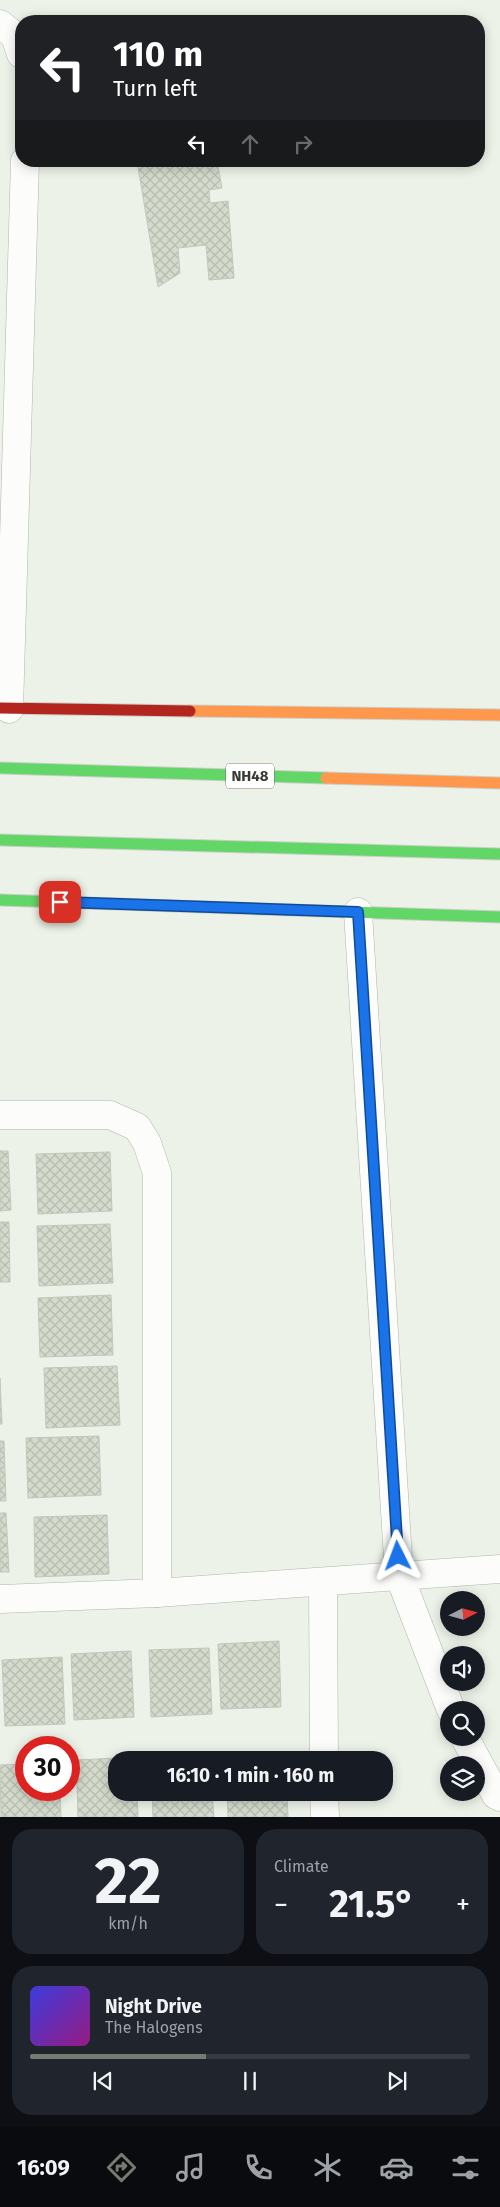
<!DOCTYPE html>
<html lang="en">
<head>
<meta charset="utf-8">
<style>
  :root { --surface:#171b24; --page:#20242c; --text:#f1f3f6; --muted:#9ea1a6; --line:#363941; --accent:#767b72 }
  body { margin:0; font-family:"Fira Sans",sans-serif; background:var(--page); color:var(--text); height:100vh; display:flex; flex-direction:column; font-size:19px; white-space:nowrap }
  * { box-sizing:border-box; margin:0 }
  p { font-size:16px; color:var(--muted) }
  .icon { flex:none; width:28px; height:28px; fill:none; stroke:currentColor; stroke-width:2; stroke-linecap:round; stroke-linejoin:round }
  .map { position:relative; height:1817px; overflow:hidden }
  .drawer { display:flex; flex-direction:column; gap:12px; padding:12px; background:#0d0f14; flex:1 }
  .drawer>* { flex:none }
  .top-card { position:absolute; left:15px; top:15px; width:470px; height:152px; border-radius:20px; box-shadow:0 2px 12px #0003; background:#202124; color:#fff; overflow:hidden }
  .needle { width:32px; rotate:84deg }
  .fabs { position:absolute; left:440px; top:1591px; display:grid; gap:10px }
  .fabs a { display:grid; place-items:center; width:45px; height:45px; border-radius:50%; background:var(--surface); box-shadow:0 2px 12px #0003; font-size:25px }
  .speed { position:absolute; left:15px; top:1736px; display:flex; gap:10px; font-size:25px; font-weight:700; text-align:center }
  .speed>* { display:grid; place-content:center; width:65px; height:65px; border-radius:50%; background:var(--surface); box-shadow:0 2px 12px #0003; line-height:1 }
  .speed .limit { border:8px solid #d22; background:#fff; color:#111 }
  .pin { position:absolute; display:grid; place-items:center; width:42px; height:42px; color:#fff; margin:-21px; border-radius:10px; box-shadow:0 2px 8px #0006 }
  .me { position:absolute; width:55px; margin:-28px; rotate:357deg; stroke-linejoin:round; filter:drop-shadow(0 0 4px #0008) }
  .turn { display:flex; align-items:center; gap:18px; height:105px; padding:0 15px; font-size:22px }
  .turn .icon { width:65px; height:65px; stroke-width:2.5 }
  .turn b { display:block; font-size:35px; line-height:42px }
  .lanes { display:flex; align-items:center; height:48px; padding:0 15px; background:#0003; justify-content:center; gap:25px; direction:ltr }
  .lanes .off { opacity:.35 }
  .big { font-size:38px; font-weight:700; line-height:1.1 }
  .drawer .card { flex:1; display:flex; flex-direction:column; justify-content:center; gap:8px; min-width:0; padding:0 18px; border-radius:20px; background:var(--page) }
  .drawer .dial { align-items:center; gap:0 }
  .dial b { font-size:65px; line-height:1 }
  .song { display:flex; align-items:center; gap:15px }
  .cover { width:60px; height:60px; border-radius:8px; background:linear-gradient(135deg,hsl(240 70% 55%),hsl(310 70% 35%)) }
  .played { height:5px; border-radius:2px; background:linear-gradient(90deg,var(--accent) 40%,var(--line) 40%) }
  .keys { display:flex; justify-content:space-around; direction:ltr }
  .heat { display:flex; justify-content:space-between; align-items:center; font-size:28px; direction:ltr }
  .drawer .tiles { flex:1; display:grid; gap:12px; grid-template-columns:1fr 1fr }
  .card:last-child { grid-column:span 2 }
  .trip { position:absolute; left:108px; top:1751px; width:285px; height:50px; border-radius:20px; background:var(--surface); box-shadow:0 2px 12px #0003; font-weight:700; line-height:50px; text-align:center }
  .menu { display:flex; height:80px; justify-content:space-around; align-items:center; background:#090b0e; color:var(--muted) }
  .menu .icon { width:35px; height:35px }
  .menu .selected { color:var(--accent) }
  .menu b { font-size:22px; color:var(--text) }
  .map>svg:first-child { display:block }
</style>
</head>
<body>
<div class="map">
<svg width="500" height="1817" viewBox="0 0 500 1817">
  <defs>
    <pattern id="building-cross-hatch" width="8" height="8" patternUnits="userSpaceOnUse" patternTransform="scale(1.25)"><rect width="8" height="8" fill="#d4dbcc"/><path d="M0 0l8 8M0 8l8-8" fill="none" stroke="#b7bdb0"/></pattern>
  </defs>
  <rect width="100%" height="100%" fill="#ecf2e7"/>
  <g fill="url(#building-cross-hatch)" stroke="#c2c7be">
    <polygon points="137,161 217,161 222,188 209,190 210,203 228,201 234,278 209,280 206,245 178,248 180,273 158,287"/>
    <polygon points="0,1151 8,1151 11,1210 0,1211"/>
    <polygon points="110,1152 112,1211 38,1214 36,1154"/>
    <polygon points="0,1222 9,1222 10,1282 0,1282"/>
    <polygon points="110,1224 113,1283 39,1286 37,1226"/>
    <polygon points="111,1295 113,1355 40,1357 38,1298"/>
    <polygon points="117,1366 120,1425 46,1428 44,1368"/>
    <polygon points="0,1378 2,1424 0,1424"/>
    <polygon points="99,1436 101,1495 28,1498 26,1438"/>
    <polygon points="0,1441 4,1441 6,1501 0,1501"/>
    <polygon points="0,1513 6,1513 9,1572 0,1572"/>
    <polygon points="107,1515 109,1574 35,1577 34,1517"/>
    <polygon points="279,1641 281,1707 221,1709 218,1644"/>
    <polygon points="209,1648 212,1714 151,1717 149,1650"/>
    <polygon points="131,1651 134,1717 74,1720 71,1654"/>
    <polygon points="62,1657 65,1724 5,1726 2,1660"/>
    <polygon points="136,1757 136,1760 116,1760 116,1792 137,1792 138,1817 78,1817 76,1760"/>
    <polygon points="26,1764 26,1790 60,1790 61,1817 1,1817 0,1765"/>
    <polygon points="152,1792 212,1792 214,1817 153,1817"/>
    <polygon points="227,1792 287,1792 288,1817 228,1817"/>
  </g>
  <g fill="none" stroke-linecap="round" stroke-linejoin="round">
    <g stroke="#b1b6ad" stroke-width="29">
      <g id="street">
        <polyline points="0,24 15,36 21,54"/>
        <polyline points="9,709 25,161"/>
        <polyline points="358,912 399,1575 451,1710"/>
        <polyline points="0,1115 110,1115 137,1127 147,1143 157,1173 157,1593"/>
        <polyline points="323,1583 324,1760"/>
        <polyline points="0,1599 157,1593 500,1569"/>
        <polyline points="465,1738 496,1795 500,1797"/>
        <polyline points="324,1792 325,1817"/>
      </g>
    </g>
    <g stroke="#cccfca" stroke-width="13">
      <g id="fast">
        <polyline points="0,768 326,778"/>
        <polyline points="0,840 500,854"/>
        <polyline points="0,900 500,917"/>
      </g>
    </g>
    <g stroke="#cccfca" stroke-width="13">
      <g id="slow">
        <polyline points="190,711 500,715"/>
        <polyline points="326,778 500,783"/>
      </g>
    </g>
    <g stroke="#cccfca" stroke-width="13">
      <polyline id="jam" points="0,708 190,711"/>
    </g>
    <use href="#street" stroke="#fcfdfb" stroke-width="28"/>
    <use href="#fast" stroke="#63d668" stroke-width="11"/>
    <use href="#slow" stroke="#ff974d" stroke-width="11"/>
    <use href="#jam" stroke="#b3261e" stroke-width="11"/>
  </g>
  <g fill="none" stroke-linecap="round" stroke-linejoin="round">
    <g stroke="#114b97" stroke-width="12">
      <polyline id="route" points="60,902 358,912 398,1556"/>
    </g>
    <use href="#route" stroke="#1a73e8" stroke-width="9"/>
  </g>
  <g text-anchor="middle" stroke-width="4" stroke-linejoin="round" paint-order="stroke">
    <rect fill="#fff" stroke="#737670" stroke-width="1" x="226" y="763.5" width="48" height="25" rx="4"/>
    <g font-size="15" font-weight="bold" fill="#373b33">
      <text x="250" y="781">NH48</text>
    </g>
  </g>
</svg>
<div class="fabs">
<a><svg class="needle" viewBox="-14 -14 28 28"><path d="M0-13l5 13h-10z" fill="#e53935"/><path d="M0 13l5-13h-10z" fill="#9ea1a6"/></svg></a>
<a><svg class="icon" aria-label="sound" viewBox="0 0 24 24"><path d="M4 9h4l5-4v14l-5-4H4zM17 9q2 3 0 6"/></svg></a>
<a><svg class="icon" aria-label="search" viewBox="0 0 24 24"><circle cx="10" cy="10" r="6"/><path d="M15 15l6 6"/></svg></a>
<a><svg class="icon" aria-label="layers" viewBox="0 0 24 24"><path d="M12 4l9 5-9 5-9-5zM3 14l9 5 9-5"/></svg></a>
</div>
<div class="speed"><div class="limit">30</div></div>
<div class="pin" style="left:60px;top:902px;background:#d93025"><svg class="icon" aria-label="arrive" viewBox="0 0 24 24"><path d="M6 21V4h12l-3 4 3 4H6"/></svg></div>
<svg class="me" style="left:398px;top:1556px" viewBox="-20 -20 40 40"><path d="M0-17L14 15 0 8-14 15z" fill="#1a73e8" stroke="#fff" stroke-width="4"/></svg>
<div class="trip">16:10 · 1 min · 160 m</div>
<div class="top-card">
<div class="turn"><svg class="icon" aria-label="left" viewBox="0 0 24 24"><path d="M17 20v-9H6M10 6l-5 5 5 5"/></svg><div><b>110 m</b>Turn left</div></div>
<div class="lanes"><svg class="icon" aria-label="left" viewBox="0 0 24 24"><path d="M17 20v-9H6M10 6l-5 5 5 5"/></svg><svg class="icon off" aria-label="ahead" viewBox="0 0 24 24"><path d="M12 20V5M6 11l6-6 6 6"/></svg><svg class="icon off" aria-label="right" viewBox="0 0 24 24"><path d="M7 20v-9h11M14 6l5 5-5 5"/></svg></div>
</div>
</div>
<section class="drawer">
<div class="tiles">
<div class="card dial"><b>22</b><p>km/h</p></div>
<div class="card"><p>Climate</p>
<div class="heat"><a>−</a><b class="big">21.5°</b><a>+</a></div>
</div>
<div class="card">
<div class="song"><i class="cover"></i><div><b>Night Drive</b><p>The Halogens</p></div></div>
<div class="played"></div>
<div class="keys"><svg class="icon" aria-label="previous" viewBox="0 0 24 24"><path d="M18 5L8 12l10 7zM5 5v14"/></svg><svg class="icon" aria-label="pause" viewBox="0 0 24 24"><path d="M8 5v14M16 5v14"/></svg><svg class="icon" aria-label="next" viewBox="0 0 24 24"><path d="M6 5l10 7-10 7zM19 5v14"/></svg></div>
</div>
</div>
</section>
<nav class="menu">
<b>16:09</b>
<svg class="icon selected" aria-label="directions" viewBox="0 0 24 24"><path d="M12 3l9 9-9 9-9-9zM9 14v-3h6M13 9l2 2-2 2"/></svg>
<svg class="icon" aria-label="music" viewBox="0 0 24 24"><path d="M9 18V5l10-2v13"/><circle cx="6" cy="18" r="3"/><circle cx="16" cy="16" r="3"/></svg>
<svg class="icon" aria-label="phone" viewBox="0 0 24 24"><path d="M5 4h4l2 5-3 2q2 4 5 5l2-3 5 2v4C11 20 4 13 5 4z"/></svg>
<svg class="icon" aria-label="climate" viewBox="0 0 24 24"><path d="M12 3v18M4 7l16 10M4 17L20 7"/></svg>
<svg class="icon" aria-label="car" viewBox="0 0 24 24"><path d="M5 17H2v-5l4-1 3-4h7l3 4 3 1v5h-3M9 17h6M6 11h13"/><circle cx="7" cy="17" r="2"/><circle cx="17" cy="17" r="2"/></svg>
<svg class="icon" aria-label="filters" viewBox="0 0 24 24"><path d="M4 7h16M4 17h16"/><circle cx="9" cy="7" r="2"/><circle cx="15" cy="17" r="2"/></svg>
</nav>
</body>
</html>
